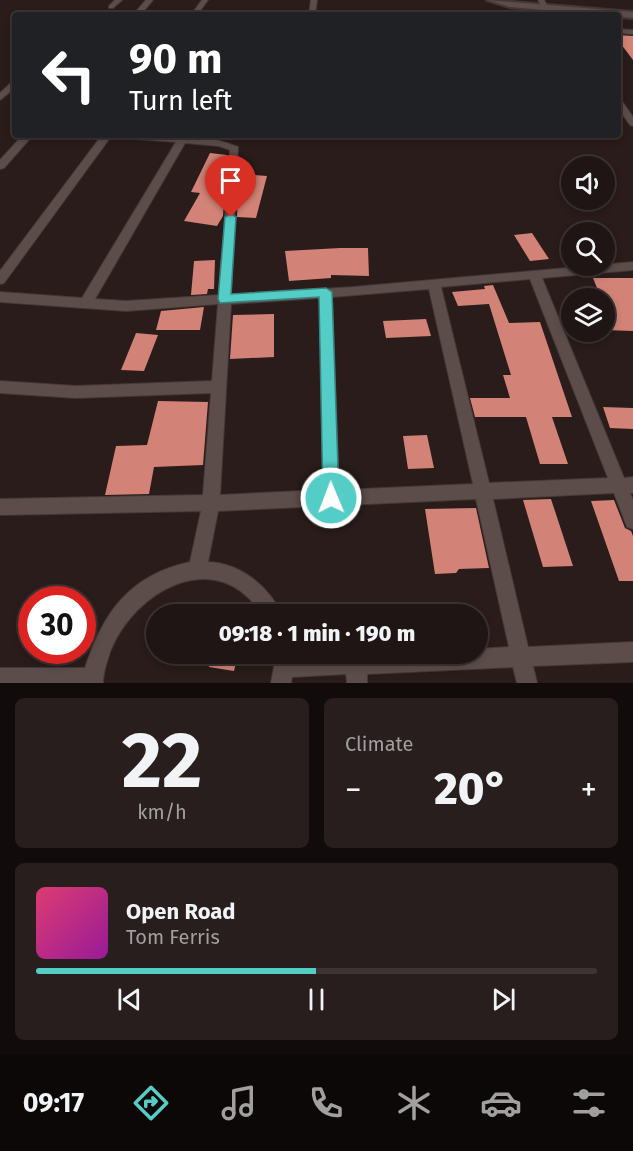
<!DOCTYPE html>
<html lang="en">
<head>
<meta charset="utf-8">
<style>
  :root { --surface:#1f1514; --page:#271e1d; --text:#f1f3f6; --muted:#a19fa0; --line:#3c3434; --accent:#54cdc7 }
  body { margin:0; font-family:"Fira Sans",sans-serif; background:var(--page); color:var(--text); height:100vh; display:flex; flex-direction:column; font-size:22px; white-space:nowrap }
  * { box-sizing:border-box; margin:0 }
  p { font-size:20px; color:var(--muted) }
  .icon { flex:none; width:33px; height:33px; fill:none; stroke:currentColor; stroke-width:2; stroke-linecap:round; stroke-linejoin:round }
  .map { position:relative; height:683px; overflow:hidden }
  .drawer { display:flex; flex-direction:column; gap:15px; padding:15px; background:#110c0b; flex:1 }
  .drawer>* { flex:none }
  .guide { position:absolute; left:12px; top:12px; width:609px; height:126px; border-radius:6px; box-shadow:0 3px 9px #0003,0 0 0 2px var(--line); background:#202124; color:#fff; overflow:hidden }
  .fabs { position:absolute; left:561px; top:156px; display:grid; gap:12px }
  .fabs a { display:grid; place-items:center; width:54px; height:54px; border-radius:50%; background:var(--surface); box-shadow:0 3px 9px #0003,0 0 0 2px var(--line); font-size:30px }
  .speed { position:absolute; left:18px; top:586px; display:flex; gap:12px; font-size:30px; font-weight:700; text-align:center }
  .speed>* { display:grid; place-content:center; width:78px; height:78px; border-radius:50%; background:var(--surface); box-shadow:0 3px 9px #0003,0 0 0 2px var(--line); line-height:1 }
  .speed .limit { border:9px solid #d22; background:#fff; color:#111 }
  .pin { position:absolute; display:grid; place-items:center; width:51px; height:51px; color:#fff; margin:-62px -26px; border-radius:50% 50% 50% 0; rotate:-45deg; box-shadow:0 0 6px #0007 }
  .pin .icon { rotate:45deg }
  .me { position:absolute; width:66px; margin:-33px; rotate:359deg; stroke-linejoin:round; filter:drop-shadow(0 0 4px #0008) }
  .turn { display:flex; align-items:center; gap:21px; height:126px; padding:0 18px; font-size:27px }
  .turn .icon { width:78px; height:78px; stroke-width:2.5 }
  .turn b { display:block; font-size:42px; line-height:51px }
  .big { font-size:45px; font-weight:800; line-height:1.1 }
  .drawer .widget { flex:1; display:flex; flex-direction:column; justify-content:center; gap:9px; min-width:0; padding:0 21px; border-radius:9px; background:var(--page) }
  .drawer .dial { align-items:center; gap:0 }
  .dial b { font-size:78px; line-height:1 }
  .song { display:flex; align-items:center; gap:18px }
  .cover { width:72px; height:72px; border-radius:9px; background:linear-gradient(135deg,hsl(340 70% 55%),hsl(300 70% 35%)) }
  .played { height:6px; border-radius:3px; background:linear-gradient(90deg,var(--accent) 50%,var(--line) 50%) }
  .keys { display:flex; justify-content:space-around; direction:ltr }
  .heat { display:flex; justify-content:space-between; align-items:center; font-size:33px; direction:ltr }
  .drawer .tiles { flex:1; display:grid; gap:15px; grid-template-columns:1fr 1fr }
  .widget:last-child { grid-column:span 2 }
  .trip { position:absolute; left:146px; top:604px; width:342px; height:60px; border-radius:30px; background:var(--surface); box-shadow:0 3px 9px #0003,0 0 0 2px var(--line); font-weight:800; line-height:60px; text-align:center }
  .tabs { display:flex; height:96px; justify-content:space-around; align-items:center; background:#0c0808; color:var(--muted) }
  .tabs .icon { width:42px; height:42px }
  .tabs .on { color:var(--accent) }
  .tabs b { font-size:27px; color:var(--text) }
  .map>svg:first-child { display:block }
</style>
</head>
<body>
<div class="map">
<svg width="633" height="683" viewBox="0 0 633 683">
  <rect width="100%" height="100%" fill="#291c1a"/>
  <g fill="#d28276">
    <polygon points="618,35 633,36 633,60 618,40"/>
    <polygon points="210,153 227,155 220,173 226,173 223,216 217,226 184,221 200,193 191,192"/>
    <polygon points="239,174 267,176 256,218 237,217"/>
    <polygon points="532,233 549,259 530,261 514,235"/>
    <polygon points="340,248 368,248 369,276 331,275 331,278 289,281 285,251"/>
    <polygon points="215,260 214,289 208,289 207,294 191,295 194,261"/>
    <polygon points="593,278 633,278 633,331 604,330 604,298 601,298"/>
    <polygon points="493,285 509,323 540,322 572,417 552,417 568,464 540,464 526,417 475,417 470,398 510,398 503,375 511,375 489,304 458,306 452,292 485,289 484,286"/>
    <polygon points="204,307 200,330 156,330 161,311"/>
    <polygon points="274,314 274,357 230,359 233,315"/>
    <polygon points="426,319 431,336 386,338 383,321"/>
    <polygon points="136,333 158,335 144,371 121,370"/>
    <polygon points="158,401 208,402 203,465 154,467 149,494 105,495 116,446 147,445"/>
    <polygon points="603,407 633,408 633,429 610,428"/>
    <polygon points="427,435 434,468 408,469 403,436"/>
    <polygon points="551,499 573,566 543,567 523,500"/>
    <polygon points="614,500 625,528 631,531 633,536 633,581 619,581 591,501"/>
    <polygon points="476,508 489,568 459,569 456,573 435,574 425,509"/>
    <polygon points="212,654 238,654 234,671 209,667"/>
  </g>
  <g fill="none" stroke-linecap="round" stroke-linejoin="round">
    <g stroke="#433837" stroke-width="2">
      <g id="minor">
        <polygon points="115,0 122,0 113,8 109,8 109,6"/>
        <polygon points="146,0 153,0 140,15 133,15"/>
        <polygon points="202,0 208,0 197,15 191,15"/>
        <polygon points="311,0 317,0 315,15 309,15"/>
        <polygon points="538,0 544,0 553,15 547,15"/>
        <polygon points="618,29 633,30 633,34 618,33"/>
        <polygon points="12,82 15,82 15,88 0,100 0,93"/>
        <polygon points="618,99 621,100 633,117 633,126 630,125 618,108"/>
        <polygon points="23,135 33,135 4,168 0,169 0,160"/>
        <polygon points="102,135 112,135 4,283 0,284 0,271"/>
        <path d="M118 135C157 135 203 132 238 147L231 295 353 287 633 262V270L542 278 624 478 633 477V493H630L633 500V529L627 527 614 493 493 499 528 647 633 642V662L533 666 537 683H517L513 667 367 674V683H347L346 674 292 677 291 683H271L274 667 272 654H292V657L356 654H477V649L509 647 476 499 218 511 208 562C240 563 269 586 282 615H262C218 544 134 590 110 652 107 662 103 672 103 683H0V668H85C103 612 130 575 190 562L201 511 0 515V499L203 495 211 393 76 398 0 393V381L76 386 212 381 218 304 126 311 0 302V292L82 298 176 142 123 138ZM185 143 219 146 230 150 219 295 126 301 95 299ZM530 279 608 478 489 483 441 287ZM429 289 473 484 339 490 332 297ZM320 298 323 490 220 495 231 304Z"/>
      </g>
    </g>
    <g stroke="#433837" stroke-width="4">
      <polygon id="tertiary" points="487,0 633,12 633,18 510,7"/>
    </g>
    <use href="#minor" fill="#5c4d4a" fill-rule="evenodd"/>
    <use href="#tertiary" fill="#5c4d4a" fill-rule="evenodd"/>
  </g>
  <polygon fill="#54cdc7" stroke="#378581" stroke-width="1.5" points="231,214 236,217 231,294 326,288 332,292 339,498 337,503 331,506 325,503 323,498 319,297 220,303 218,299 225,217"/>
</svg>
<div class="fabs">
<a><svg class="icon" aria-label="sound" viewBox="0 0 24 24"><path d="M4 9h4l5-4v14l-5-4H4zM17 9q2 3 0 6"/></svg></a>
<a><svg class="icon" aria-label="search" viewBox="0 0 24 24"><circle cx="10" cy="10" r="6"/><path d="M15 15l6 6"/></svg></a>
<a><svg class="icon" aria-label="layers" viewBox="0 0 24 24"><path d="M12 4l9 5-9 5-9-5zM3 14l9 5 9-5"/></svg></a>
</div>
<div class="speed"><div class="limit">30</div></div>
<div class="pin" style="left:231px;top:217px;background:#d93025"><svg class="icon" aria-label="arrive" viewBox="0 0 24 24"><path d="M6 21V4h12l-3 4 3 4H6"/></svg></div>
<svg class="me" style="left:331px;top:498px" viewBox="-20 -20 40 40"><circle r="17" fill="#54cdc7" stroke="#fff" stroke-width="3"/><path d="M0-11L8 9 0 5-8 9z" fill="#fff"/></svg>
<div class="trip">09:18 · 1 min · 190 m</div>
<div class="guide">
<div class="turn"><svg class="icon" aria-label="left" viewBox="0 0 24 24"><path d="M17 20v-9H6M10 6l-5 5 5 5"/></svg><div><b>90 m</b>Turn left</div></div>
</div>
</div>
<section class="drawer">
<div class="tiles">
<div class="widget dial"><b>22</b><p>km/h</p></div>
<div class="widget"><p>Climate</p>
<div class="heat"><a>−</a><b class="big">20°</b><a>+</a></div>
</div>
<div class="widget">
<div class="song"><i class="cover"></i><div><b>Open Road</b><p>Tom Ferris</p></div></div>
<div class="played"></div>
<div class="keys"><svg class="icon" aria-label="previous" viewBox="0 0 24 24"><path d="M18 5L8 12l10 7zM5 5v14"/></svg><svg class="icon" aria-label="pause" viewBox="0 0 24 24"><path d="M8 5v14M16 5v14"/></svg><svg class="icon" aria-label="next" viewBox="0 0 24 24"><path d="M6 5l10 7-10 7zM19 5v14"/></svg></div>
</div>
</div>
</section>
<nav class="tabs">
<b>09:17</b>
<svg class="icon on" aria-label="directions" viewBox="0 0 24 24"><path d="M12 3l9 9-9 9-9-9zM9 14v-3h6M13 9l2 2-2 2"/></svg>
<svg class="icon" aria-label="music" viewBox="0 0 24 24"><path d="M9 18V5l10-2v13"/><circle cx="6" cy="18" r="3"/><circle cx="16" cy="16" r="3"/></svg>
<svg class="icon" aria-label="phone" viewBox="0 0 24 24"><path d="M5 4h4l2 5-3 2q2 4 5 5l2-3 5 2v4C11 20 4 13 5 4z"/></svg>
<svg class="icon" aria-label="climate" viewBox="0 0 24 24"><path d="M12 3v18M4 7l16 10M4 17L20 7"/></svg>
<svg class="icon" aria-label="car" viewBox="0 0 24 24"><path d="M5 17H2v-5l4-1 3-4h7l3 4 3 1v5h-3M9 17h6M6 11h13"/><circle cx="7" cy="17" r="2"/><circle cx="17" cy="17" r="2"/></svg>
<svg class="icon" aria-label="filters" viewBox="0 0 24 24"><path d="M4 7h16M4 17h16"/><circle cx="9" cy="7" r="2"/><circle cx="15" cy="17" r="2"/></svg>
</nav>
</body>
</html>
